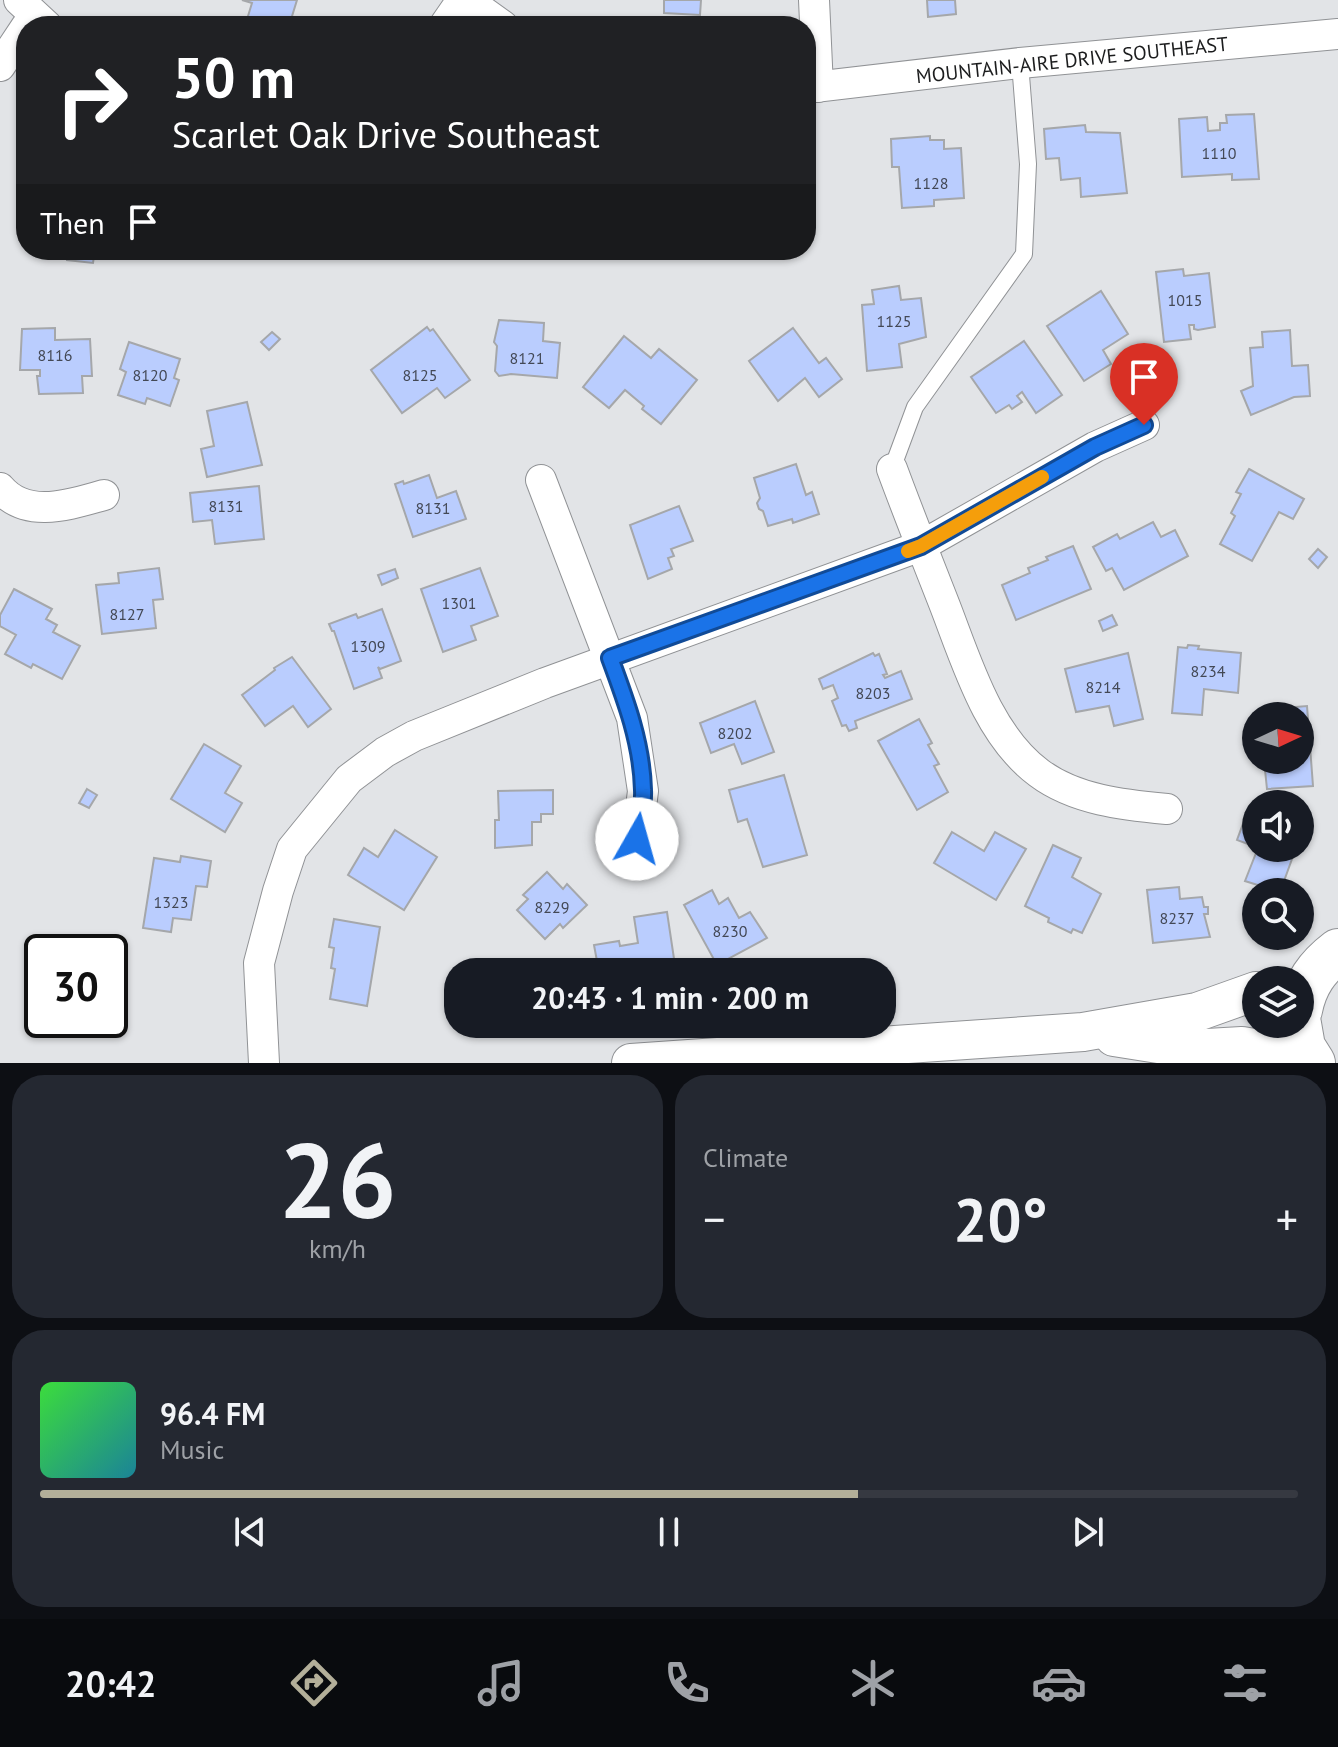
<!DOCTYPE html>
<html lang="en">
<head>
<meta charset="utf-8">
<style>
  :root { --surface:#171b24; --page:#242831; --text:#f1f3f6; --muted:#9ea1a6; --line:#363941; --accent:#b3af99 }
  body { margin:0; font-family:"PT Sans",sans-serif; background:var(--page); color:var(--text); height:100vh; display:flex; flex-direction:column; font-size:30px; white-space:nowrap }
  * { box-sizing:border-box; margin:0 }
  p { font-size:26px; color:var(--muted) }
  .icon { flex:none; width:44px; height:44px; fill:none; stroke:currentColor; stroke-width:2; stroke-linecap:round; stroke-linejoin:round }
  .map { position:relative; height:1063px; overflow:hidden }
  .details { display:flex; flex-direction:column; gap:12px; padding:12px; background:#0d0f14; flex:1 }
  .details>* { flex:none }
  .top-card { position:absolute; left:16px; top:16px; width:800px; height:244px; border-radius:32px; box-shadow:0 2px 6px #0004; background:#202124; color:#fff; overflow:hidden }
  .needle { width:52px; rotate:86deg }
  .fabs { position:absolute; left:1242px; top:702px; display:grid; gap:16px }
  .fabs a { display:grid; place-items:center; width:72px; height:72px; border-radius:50%; background:var(--surface); box-shadow:0 2px 6px #0004; font-size:40px }
  .speed { position:absolute; left:24px; top:934px; display:flex; gap:16px; font-size:40px; font-weight:700; text-align:center }
  .speed>* { display:grid; place-content:center; width:104px; height:104px; border-radius:50%; background:var(--surface); box-shadow:0 2px 6px #0004; line-height:1 }
  .speed .limit { border:4px solid #111; border-radius:12px; background:#fff; color:#111 }
  .pin { position:absolute; display:grid; place-items:center; width:68px; height:68px; color:#fff; margin:-82px -34px; border-radius:50% 50% 50% 0; rotate:-45deg; box-shadow:0 0 8px #0007 }
  .pin .icon { rotate:45deg }
  .me { position:absolute; width:88px; margin:-44px; rotate:7deg; stroke-linejoin:round; filter:drop-shadow(0 0 6px #0008) }
  .turn { display:flex; align-items:center; gap:28px; height:168px; padding:0 24px; font-size:36px }
  .turn .icon { width:104px; height:104px; stroke-width:2.5 }
  .turn b { display:block; font-size:56px; line-height:68px }
  .then { display:flex; align-items:center; height:76px; padding:0 24px; background:#0003; gap:16px; font-size:30px }
  .big { font-size:60px; font-weight:700; line-height:1.1 }
  .details .widget { flex:1; display:flex; flex-direction:column; justify-content:center; gap:12px; min-width:0; padding:0 28px; border-radius:32px; background:var(--page) }
  .details .dial { align-items:center; gap:0 }
  .dial b { font-size:104px; line-height:1 }
  .song { display:flex; align-items:center; gap:24px }
  .cover { width:96px; height:96px; border-radius:12px; background:linear-gradient(135deg,hsl(120 70% 55%),hsl(190 70% 35%)) }
  .played { height:8px; border-radius:4px; background:linear-gradient(90deg,var(--accent) 65%,var(--line) 65%) }
  .keys { display:flex; justify-content:space-around; direction:ltr }
  .heat { display:flex; justify-content:space-between; align-items:center; font-size:44px; direction:ltr }
  .details .tiles { flex:1; display:grid; gap:12px; grid-template-columns:1fr 1fr }
  .widget:last-child { grid-column:span 2 }
  .trip { position:absolute; left:444px; top:958px; width:452px; height:80px; border-radius:32px; background:var(--surface); box-shadow:0 2px 6px #0004; font-weight:700; line-height:80px; text-align:center }
  .tab-bar { display:flex; height:128px; justify-content:space-around; align-items:center; background:#090b0e; color:var(--muted) }
  .tab-bar .icon { width:56px; height:56px }
  .tab-bar .selected { color:var(--accent) }
  .tab-bar b { font-size:36px; color:var(--text) }
  .map>svg:first-child { display:block }
</style>
</head>
<body>
<div class="map">
<svg width="1338" height="1063" viewBox="0 0 1338 1063">
  <rect width="100%" height="100%" fill="#e2e4e7"/>
  <g fill="#bacdfe" stroke="#a5a7aa" stroke-width="2">
    <polygon points="242,0 297,0 289,26 245,26 252,3"/>
    <polygon points="664,0 701,0 700,15 664,13"/>
    <polygon points="927,0 955,0 956,14 928,17"/>
    <polygon points="1254,114 1259,179 1232,180 1232,174 1182,177 1179,119 1207,117 1208,131 1220,130 1220,123 1227,123 1226,115"/>
    <polygon points="1085,125 1086,132 1120,133 1127,193 1081,197 1080,178 1061,180 1059,158 1046,159 1044,129"/>
    <polygon points="930,136 930,140 944,140 944,149 961,148 964,198 934,200 934,206 902,208 899,167 892,167 891,139"/>
    <polygon points="95,250 93,263 67,260 67,254 46,251"/>
    <polygon points="1183,269 1184,276 1209,273 1215,327 1198,330 1194,329 1194,325 1189,325 1191,339 1164,342 1156,272"/>
    <polygon points="899,286 901,300 921,298 926,337 899,344 902,367 867,371 862,305 874,304 872,290"/>
    <polygon points="1101,291 1128,334 1103,350 1111,364 1084,381 1047,326"/>
    <polygon points="499,320 544,323 543,341 560,343 557,378 511,374 499,376 495,371 497,346 494,342"/>
    <polygon points="427,327 430,331 433,329 470,380 445,398 437,388 402,413 371,370"/>
    <polygon points="55,328 55,340 90,339 92,376 82,376 83,393 39,394 37,376 40,376 40,370 20,370 22,329"/>
    <polygon points="793,328 819,363 826,358 842,379 819,397 805,378 778,401 749,361"/>
    <polygon points="1290,330 1292,366 1308,365 1310,396 1294,397 1251,415 1241,391 1253,386 1250,348 1263,347 1262,332"/>
    <polygon points="272,332 280,339 269,350 261,342"/>
    <polygon points="624,336 651,358 659,349 697,380 661,424 642,409 644,406 625,390 609,408 583,387"/>
    <polygon points="1024,341 1062,395 1036,413 1022,392 1017,396 1022,402 1012,409 1009,405 996,413 971,377"/>
    <polygon points="129,342 180,359 174,378 179,380 170,406 147,398 145,404 118,395 126,372 120,369"/>
    <polygon points="247,402 262,465 207,477 201,449 214,446 207,411"/>
    <polygon points="796,464 806,495 812,492 819,514 793,523 792,519 768,526 763,511 759,509 757,503 760,498 754,478"/>
    <polygon points="1249,469 1304,499 1293,519 1279,512 1252,561 1220,544 1235,516 1231,513 1241,494 1236,492"/>
    <polygon points="429,475 437,498 456,491 466,519 413,537 395,484 403,481 404,484"/>
    <polygon points="259,486 264,539 215,544 212,520 193,522 190,493"/>
    <polygon points="679,506 693,541 671,549 674,556 668,558 672,569 648,579 630,525"/>
    <polygon points="1153,522 1161,537 1175,530 1188,556 1124,590 1112,568 1106,571 1093,547 1117,534 1120,539"/>
    <polygon points="1073,546 1091,589 1016,620 1002,585 1030,573 1028,568 1048,560 1046,557"/>
    <polygon points="1318,549 1327,557 1318,568 1309,559"/>
    <polygon points="159,568 163,599 153,600 156,628 102,634 96,585 119,583 118,573"/>
    <polygon points="480,568 498,616 471,626 476,640 443,652 421,589"/>
    <polygon points="395,569 398,578 382,585 378,575"/>
    <polygon points="14,589 52,609 46,619 57,625 53,632 80,646 62,679 33,664 31,668 5,654 16,635 0,626 0,615"/>
    <polygon points="382,609 401,661 380,669 378,667 382,678 354,689 334,631 332,631 329,624 356,614 358,618"/>
    <polygon points="1112,615 1117,625 1103,631 1099,621"/>
    <polygon points="1188,645 1199,646 1198,649 1241,653 1238,693 1204,689 1202,715 1172,713 1178,647 1187,648"/>
    <polygon points="873,653 875,656 879,654 887,674 883,675 885,678 901,671 912,699 855,721 857,728 849,731 846,725 842,726 832,701 838,698 833,685 823,689 819,679"/>
    <polygon points="1128,653 1143,719 1114,726 1109,706 1076,712 1065,669"/>
    <polygon points="292,657 331,709 308,727 293,706 265,726 242,695 275,670 274,668"/>
    <polygon points="755,701 774,752 742,764 734,744 711,753 700,723"/>
    <polygon points="1307,706 1313,786 1267,789 1264,760 1300,760 1300,716 1271,716 1271,709"/>
    <polygon points="919,719 932,743 928,745 939,764 934,766 948,792 917,810 878,741"/>
    <polygon points="204,744 241,766 225,793 242,803 225,832 171,799"/>
    <polygon points="784,775 807,855 763,867 747,819 738,822 729,790"/>
    <polygon points="87,789 97,795 89,808 79,803"/>
    <polygon points="553,790 553,814 541,814 541,822 532,822 532,845 495,848 495,820 499,820 498,791"/>
    <polygon points="1250,805 1256,807 1256,847 1237,840"/>
    <polygon points="395,830 437,857 404,910 348,875 364,848 378,857"/>
    <polygon points="952,832 984,851 995,832 1026,849 996,900 934,863"/>
    <polygon points="1053,845 1081,858 1072,877 1101,894 1082,933 1073,929 1071,933 1048,922 1049,918 1025,906"/>
    <polygon points="1258,848 1296,848 1280,892 1245,881"/>
    <polygon points="181,856 211,861 207,887 196,886 191,920 173,918 171,932 143,928 154,858 180,862"/>
    <polygon points="547,872 563,889 567,884 587,905 563,928 560,924 545,939 517,910 528,899 523,895"/>
    <polygon points="1179,887 1180,899 1202,897 1204,907 1208,907 1208,914 1204,914 1210,937 1153,943 1147,890"/>
    <polygon points="712,890 719,904 728,898 739,918 750,912 767,938 717,965 684,905"/>
    <polygon points="667,912 676,972 599,972 594,945 619,941 620,946 638,943 634,917"/>
    <polygon points="334,919 380,927 367,1006 330,999 335,969 331,968 334,948 329,947"/>
  </g>
  <g fill="none" stroke-linecap="round" stroke-linejoin="round">
    <g stroke="#909295" stroke-width="18">
      <polyline id="service" points="892,469 915,407 1024,254 1028,164 1020,63"/>
    </g>
    <g stroke="#909295" stroke-width="32">
      <g id="minor">
        <polyline points="19,0 47,26"/>
        <polyline points="467,0 503,26"/>
        <polyline points="814,0 818,87"/>
        <polyline points="444,26 462,0"/>
        <polyline points="0,66 26,27"/>
        <polyline points="806,88 1020,63 1338,34"/>
        <path d="M892 469C909 515 927 560 945 606 967 663 988 735 1039 773 1075 800 1124 805 1167 809"/>
        <polyline points="541,480 632,718 643,791 637,839"/>
        <path d="M0 488C27 520 71 504 104 495"/>
        <polyline points="264,1063 259,963 278,891 292,849 349,779 385,752 414,736 545,683 921,546 1095,447 1144,425"/>
      </g>
    </g>
    <g stroke="#909295" stroke-width="40">
      <g id="tertiary">
        <polyline points="1114,1037 1190,1049 1242,1046 1283,1053 1303,1063"/>
        <polyline points="631,1063 1083,1032 1197,1012 1256,991"/>
      </g>
    </g>
    <g stroke="#909295" stroke-width="46">
      <g id="primary">
        <path d="M1300 1010C1305 984 1317 967 1338 951"/>
        <polyline points="1299,1024 1303,1047 1313,1063"/>
      </g>
    </g>
    <use href="#service" stroke="#fff" stroke-width="16"/>
    <use href="#minor" stroke="#fff" stroke-width="30"/>
    <use href="#tertiary" stroke="#fff" stroke-width="38"/>
    <use href="#primary" stroke="#fff" stroke-width="44"/>
  </g>
  <g fill="none" stroke-linecap="round" stroke-linejoin="round">
    <g stroke="#114b97" stroke-width="20">
      <path id="route" d="M637 839C639 823 644 806 643 790 642 744 626 701 610 658L921 546 1095 447 1144 425"/>
    </g>
    <use href="#route" stroke="#1a73e8" stroke-width="14"/>
    <polyline stroke="#f59e0b" stroke-width="14" points="908,551 921,546 1042,477"/>
  </g>
  <g text-anchor="middle" stroke-width="8" stroke-linejoin="round" paint-order="stroke">
    <g font-size="16" fill="#434855">
      <text x="1219" y="159">1110</text>
      <text x="931" y="189">1128</text>
      <text x="1185" y="306">1015</text>
      <text x="894" y="327">1125</text>
      <text x="55" y="361">8116</text>
      <text x="527" y="364">8121</text>
      <text x="150" y="381">8120</text>
      <text x="420" y="381">8125</text>
      <text x="226" y="512">8131</text>
      <text x="433" y="514">8131</text>
      <text x="459" y="609">1301</text>
      <text x="127" y="620">8127</text>
      <text x="368" y="652">1309</text>
      <text x="1208" y="677">8234</text>
      <text x="1103" y="693">8214</text>
      <text x="873" y="699">8203</text>
      <text x="735" y="739">8202</text>
      <text x="171" y="908">1323</text>
      <text x="552" y="913">8229</text>
      <text x="1177" y="924">8237</text>
      <text x="730" y="937">8230</text>
    </g>
    <g font-size="20" fill="#1b1c1d" stroke="#fff">
      <text transform="translate(1072 60) rotate(-6)" y="7">MOUNTAIN-AIRE DRIVE SOUTHEAST</text>
    </g>
  </g>
</svg>
<div class="fabs">
<a><svg class="needle" viewBox="-14 -14 28 28"><path d="M0-13l5 13h-10z" fill="#e53935"/><path d="M0 13l5-13h-10z" fill="#9ea1a6"/></svg></a>
<a><svg class="icon" aria-label="sound" viewBox="0 0 24 24"><path d="M4 9h4l5-4v14l-5-4H4zM17 9q2 3 0 6"/></svg></a>
<a><svg class="icon" aria-label="search" viewBox="0 0 24 24"><circle cx="10" cy="10" r="6"/><path d="M15 15l6 6"/></svg></a>
<a><svg class="icon" aria-label="layers" viewBox="0 0 24 24"><path d="M12 4l9 5-9 5-9-5zM3 14l9 5 9-5"/></svg></a>
</div>
<div class="speed"><div class="limit">30</div></div>
<div class="pin" style="left:1144px;top:425px;background:#d93025"><svg class="icon" aria-label="arrive" viewBox="0 0 24 24"><path d="M6 21V4h12l-3 4 3 4H6"/></svg></div>
<svg class="me" style="left:637px;top:839px" viewBox="-20 -20 40 40"><circle r="19" fill="#fff"/><path d="M0-13L10 11 0 6-10 11z" fill="#1a73e8"/></svg>
<div class="trip">20:43 · 1 min · 200 m</div>
<div class="top-card">
<div class="turn"><svg class="icon" aria-label="right" viewBox="0 0 24 24"><path d="M7 20v-9h11M14 6l5 5-5 5"/></svg><div><b>50 m</b>Scarlet Oak Drive Southeast</div></div>
<div class="then">Then<svg class="icon" aria-label="arrive" viewBox="0 0 24 24"><path d="M6 21V4h12l-3 4 3 4H6"/></svg></div>
</div>
</div>
<section class="details">
<div class="tiles">
<div class="widget dial"><b>26</b><p>km/h</p></div>
<div class="widget"><p>Climate</p>
<div class="heat"><a>−</a><b class="big">20°</b><a>+</a></div>
</div>
<div class="widget">
<div class="song"><i class="cover"></i><div><b>96.4 FM</b><p>Music</p></div></div>
<div class="played"></div>
<div class="keys"><svg class="icon" aria-label="previous" viewBox="0 0 24 24"><path d="M18 5L8 12l10 7zM5 5v14"/></svg><svg class="icon" aria-label="pause" viewBox="0 0 24 24"><path d="M8 5v14M16 5v14"/></svg><svg class="icon" aria-label="next" viewBox="0 0 24 24"><path d="M6 5l10 7-10 7zM19 5v14"/></svg></div>
</div>
</div>
</section>
<nav class="tab-bar">
<b>20:42</b>
<svg class="icon selected" aria-label="directions" viewBox="0 0 24 24"><path d="M12 3l9 9-9 9-9-9zM9 14v-3h6M13 9l2 2-2 2"/></svg>
<svg class="icon" aria-label="music" viewBox="0 0 24 24"><path d="M9 18V5l10-2v13"/><circle cx="6" cy="18" r="3"/><circle cx="16" cy="16" r="3"/></svg>
<svg class="icon" aria-label="phone" viewBox="0 0 24 24"><path d="M5 4h4l2 5-3 2q2 4 5 5l2-3 5 2v4C11 20 4 13 5 4z"/></svg>
<svg class="icon" aria-label="climate" viewBox="0 0 24 24"><path d="M12 3v18M4 7l16 10M4 17L20 7"/></svg>
<svg class="icon" aria-label="car" viewBox="0 0 24 24"><path d="M5 17H2v-5l4-1 3-4h7l3 4 3 1v5h-3M9 17h6M6 11h13"/><circle cx="7" cy="17" r="2"/><circle cx="17" cy="17" r="2"/></svg>
<svg class="icon" aria-label="filters" viewBox="0 0 24 24"><path d="M4 7h16M4 17h16"/><circle cx="9" cy="7" r="2"/><circle cx="15" cy="17" r="2"/></svg>
</nav>
</body>
</html>
